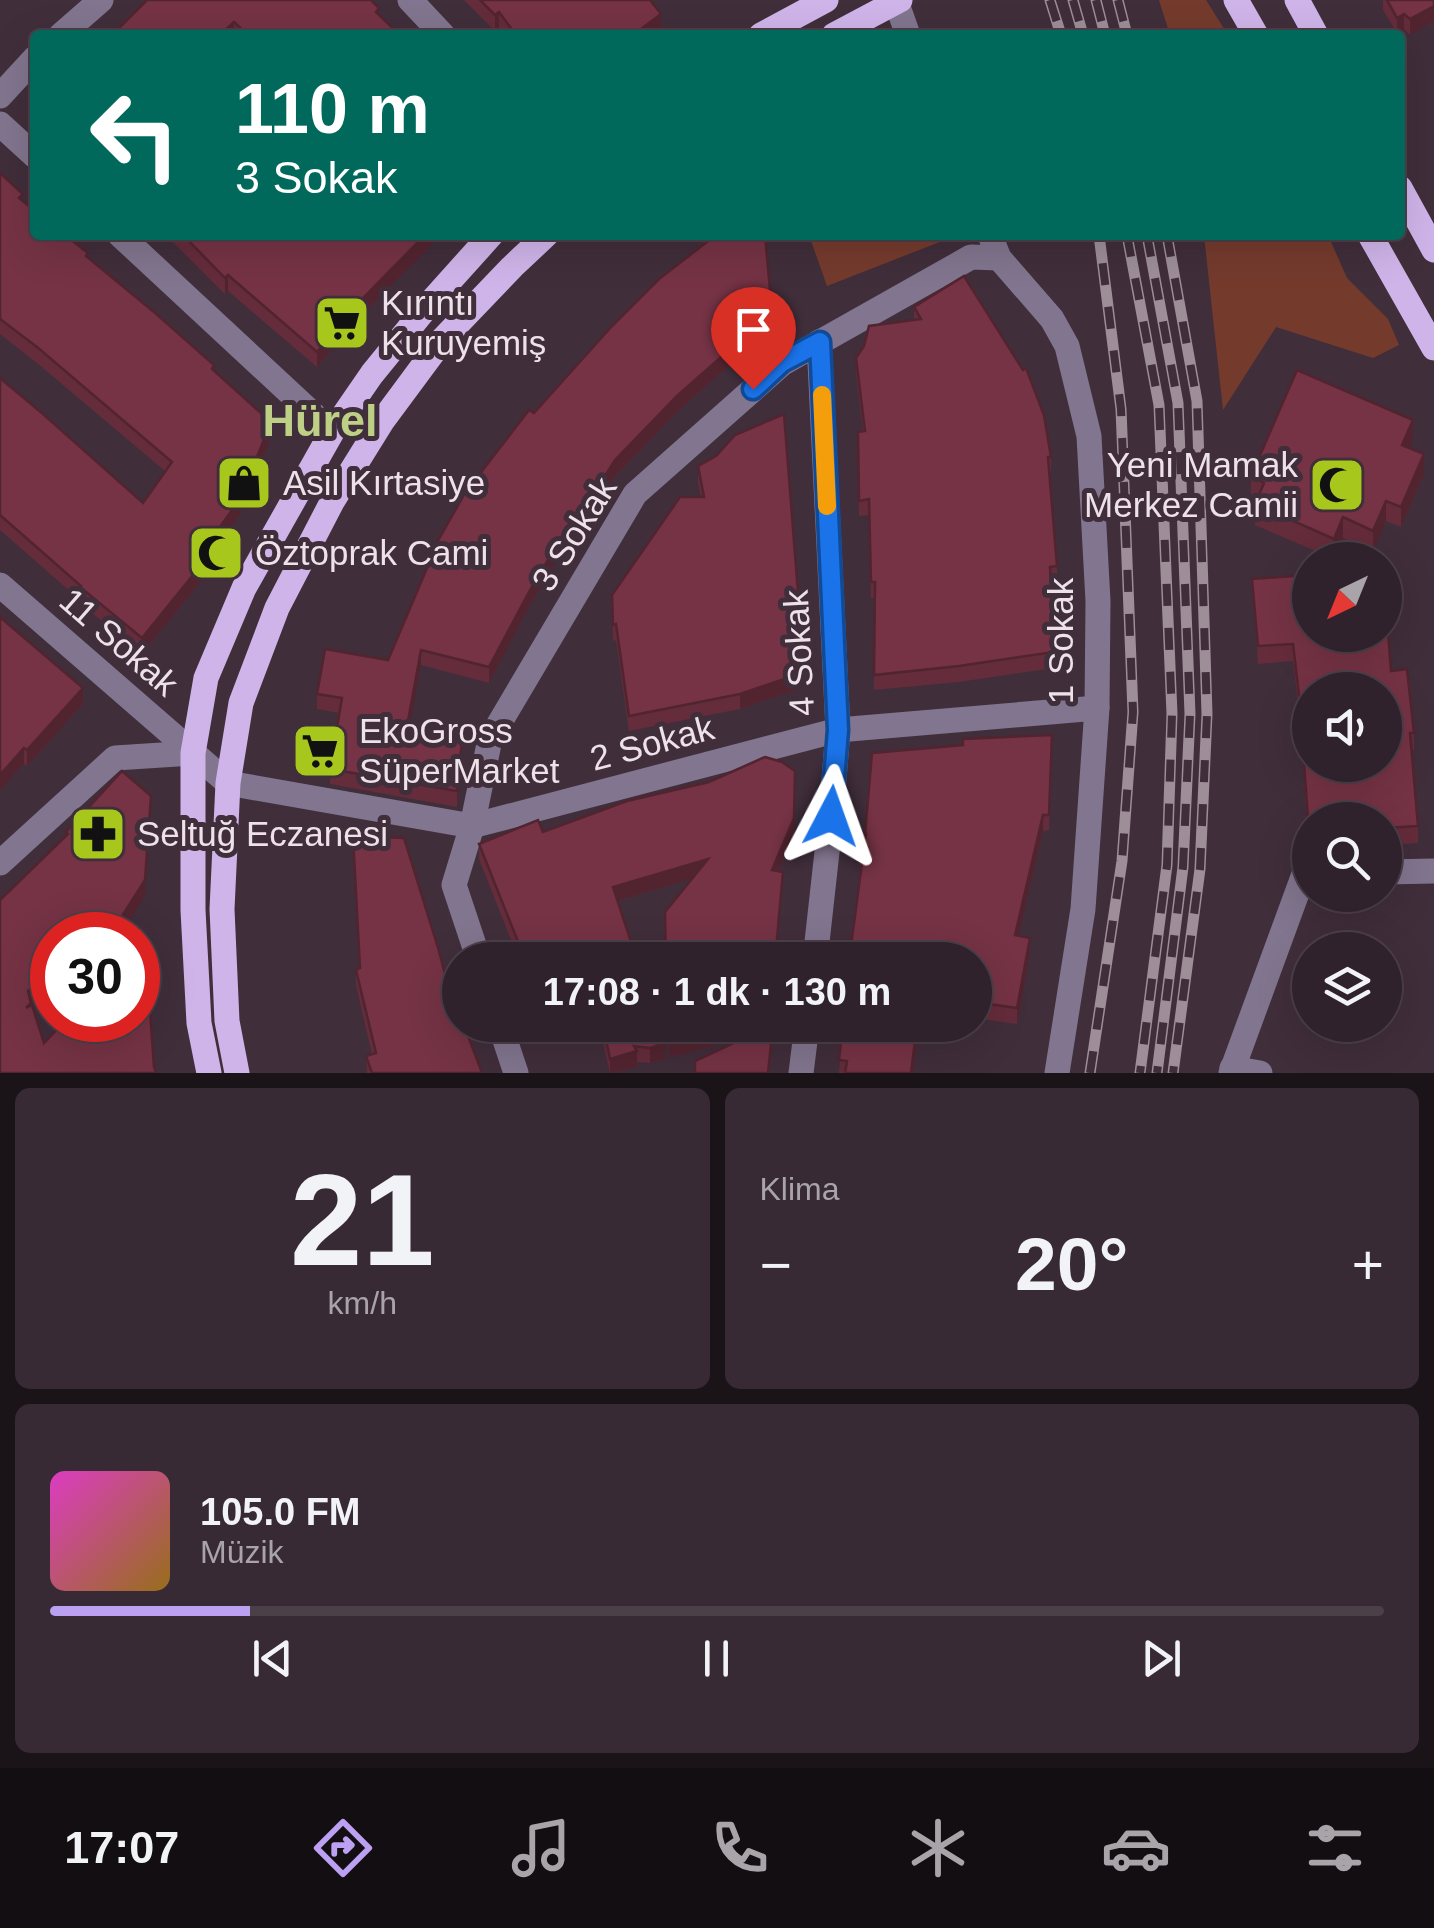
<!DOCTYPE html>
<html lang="tr">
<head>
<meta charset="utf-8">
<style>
  :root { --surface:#30222c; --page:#382a34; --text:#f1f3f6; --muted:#a8a4a9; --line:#4b3f48; --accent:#bca0f2 }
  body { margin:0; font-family:Helvetica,sans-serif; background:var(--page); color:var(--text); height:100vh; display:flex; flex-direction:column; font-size:38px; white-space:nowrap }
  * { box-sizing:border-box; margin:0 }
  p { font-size:32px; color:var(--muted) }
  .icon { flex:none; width:55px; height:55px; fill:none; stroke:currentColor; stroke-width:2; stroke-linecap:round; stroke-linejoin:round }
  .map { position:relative; height:1073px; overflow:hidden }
  .sheet { display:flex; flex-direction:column; gap:15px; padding:15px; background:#1a1318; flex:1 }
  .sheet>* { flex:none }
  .banner { position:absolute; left:30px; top:30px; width:1375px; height:210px; border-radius:10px; box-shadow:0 10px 40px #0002,0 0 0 2px var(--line); background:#00695c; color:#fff; overflow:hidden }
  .needle { width:65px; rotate:223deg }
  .buttons { position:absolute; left:1292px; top:542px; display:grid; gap:20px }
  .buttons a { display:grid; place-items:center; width:110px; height:110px; border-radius:50%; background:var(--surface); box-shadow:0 10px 40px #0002,0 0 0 2px var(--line); font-size:50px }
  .speed { position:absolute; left:30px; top:912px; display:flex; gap:20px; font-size:50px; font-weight:700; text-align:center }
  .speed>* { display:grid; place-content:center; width:130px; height:130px; border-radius:50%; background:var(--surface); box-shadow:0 10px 40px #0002,0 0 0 2px var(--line); line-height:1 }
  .speed .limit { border:15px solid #d22; background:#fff; color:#111 }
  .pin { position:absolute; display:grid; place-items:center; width:85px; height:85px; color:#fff; margin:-102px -42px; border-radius:50% 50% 50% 0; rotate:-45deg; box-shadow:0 0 10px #0007 }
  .pin .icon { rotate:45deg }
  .me { position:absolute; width:110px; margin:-55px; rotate:4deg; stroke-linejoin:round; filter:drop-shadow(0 0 8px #0008) }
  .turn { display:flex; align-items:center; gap:35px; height:210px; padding:0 40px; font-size:45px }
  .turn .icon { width:130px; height:130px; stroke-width:2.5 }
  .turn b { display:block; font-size:70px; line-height:85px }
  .big { font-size:75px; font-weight:800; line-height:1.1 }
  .sheet .card { flex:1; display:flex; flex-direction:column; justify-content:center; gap:15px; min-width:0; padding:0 35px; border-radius:15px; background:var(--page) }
  .sheet .dial { align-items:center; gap:0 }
  .dial b { font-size:130px; line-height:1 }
  .song { display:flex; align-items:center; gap:30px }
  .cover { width:120px; height:120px; border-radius:15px; background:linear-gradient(135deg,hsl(310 70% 55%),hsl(40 70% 35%)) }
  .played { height:10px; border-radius:5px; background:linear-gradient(90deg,var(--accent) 15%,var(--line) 15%) }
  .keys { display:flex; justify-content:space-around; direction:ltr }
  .heat { display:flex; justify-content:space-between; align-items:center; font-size:55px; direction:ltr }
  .sheet .tiles { flex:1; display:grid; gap:15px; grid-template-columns:1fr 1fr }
  .card:last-child { grid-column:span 2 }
  .trip { position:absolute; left:442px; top:942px; width:550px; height:100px; border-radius:50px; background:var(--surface); box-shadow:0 10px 40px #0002,0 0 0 2px var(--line); font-weight:800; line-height:100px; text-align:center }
  .tab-bar { display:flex; height:160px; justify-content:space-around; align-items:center; background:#130e12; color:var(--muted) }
  .tab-bar .icon { width:70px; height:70px }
  .tab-bar .selected { color:var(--accent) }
  .tab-bar b { font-size:45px; color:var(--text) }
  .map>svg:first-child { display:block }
</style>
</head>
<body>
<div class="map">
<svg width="1434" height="1073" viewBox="0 0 1434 1073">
  <rect width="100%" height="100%" fill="#402e3b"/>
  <g fill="#743b2d">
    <polygon points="1159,0 1206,0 1228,35 1170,35"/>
    <polygon points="809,235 948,235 950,238 827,286"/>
    <polygon points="1204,235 1328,235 1347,278 1388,319 1399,345 1373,358 1276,327 1223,410"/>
  </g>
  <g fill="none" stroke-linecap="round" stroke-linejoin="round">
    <g stroke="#82758f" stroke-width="25">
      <polyline points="410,0 443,35"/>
      <polyline points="896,1 908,35"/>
      <polyline points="61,35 101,0"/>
      <polyline points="0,96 35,58"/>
      <polyline points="0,124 35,156"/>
      <polyline points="120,235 332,432"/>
      <polyline points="990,235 999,258 1052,319 1067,346 1089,436 1098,601 1097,708 1083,909 1057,1073"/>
      <polyline points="0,585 228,783 472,826 838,730 1097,708"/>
      <polyline points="0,863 115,758 193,753"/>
      <polyline points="1385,872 1434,871"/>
      <polyline points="479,960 454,885 472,826 490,739 635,494 783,363 971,257 999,258"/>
      <polyline points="815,960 831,816 838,730 819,342"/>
      <polyline points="500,1025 516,1073"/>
      <polyline points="1232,1068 1260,1073"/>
      <polyline points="801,1073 807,1025"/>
      <polyline points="1231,1073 1304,874 1310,874"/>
    </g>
    <g stroke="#cfb4e9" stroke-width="25">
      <polyline points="1236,0 1256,35"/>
      <polyline points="1297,0 1316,35"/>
      <polyline points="761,35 826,0"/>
      <polyline points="834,35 900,0"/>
      <polyline points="1400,188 1434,250"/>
      <polyline points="1370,235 1434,348"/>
      <polyline points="209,1073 199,1023 193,910 193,753 206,678 244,588 332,432 372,374 429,304 491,235"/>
      <polyline points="237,1073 227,1021 222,909 228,783 241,703 277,608 332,502 383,420 443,339 512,267 546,235"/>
    </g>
    <g stroke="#9d8e98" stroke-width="11">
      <g id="rail">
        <polyline points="1050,0 1061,35"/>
        <polyline points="1073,0 1083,35"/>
        <polyline points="1096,0 1105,35"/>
        <polyline points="1118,0 1127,35"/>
        <polyline points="1127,235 1159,405 1172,714 1167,865 1140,1073"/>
        <polyline points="1147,235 1178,403 1190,714 1183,867 1157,1073"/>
        <polyline points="1167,235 1197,401 1207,714 1200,869 1173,1073"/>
        <polyline points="1090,1073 1122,861 1133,712 1121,409 1099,235"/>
      </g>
    </g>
    <use href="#rail" stroke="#402e3b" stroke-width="8" stroke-dasharray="22" stroke-linecap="butt"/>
  </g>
  <g fill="#652c3b">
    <polygon points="147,0 379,15 400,35 117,35 117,30"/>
    <polygon points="464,0 650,0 661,30 654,35 504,35 499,28 495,31"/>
    <polygon points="1383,0 1434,0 1434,21 1410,35 1404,29 1397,33 1383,10"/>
    <polygon points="0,173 23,202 214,371 271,438 240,515 210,556 210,570 142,654 80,603 80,600 0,530 0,378 143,503 166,472 37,363 0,334"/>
    <polygon points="166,235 441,235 362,315 317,367 228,291 225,294"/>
    <polygon points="914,307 1051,457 1051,472 1049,473 1057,566 1057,581 1051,582 1054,668 959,682 874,690 874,598 871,598 869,515 859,516 858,432 863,431 856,374 856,358 914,320"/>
    <polygon points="772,327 677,412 615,476 575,538 571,537 529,607 489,683 421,665 408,732 462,757 457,807 330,784 330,769 339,713 317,709 317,694 388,660 427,566 427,560 534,413"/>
    <polygon points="1413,440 1409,448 1424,474 1401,527 1386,521 1373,551 1343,538 1334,559 1255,525 1255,504 1257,499 1251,496 1251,476"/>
    <polygon points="698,466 799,605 808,686 740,709 629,731 616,640 613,641 612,595 701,497 698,482"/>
    <polygon points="1252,579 1391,671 1414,733 1414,750 1411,751 1418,826 1418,843 1385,845 1385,820 1310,820 1309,849 1304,781 1305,763 1293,661 1258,664"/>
    <polygon points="0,617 83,704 27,766 24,763 0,790"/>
    <polygon points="1052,735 1049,830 1043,831 1018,936 1030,954 1017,1024 975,1018 975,960 865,849 865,834 963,745"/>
    <polygon points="543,832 794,833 778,871 783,888 691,879 617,901 637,960 517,960 517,955 479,859 479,844"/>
    <polygon points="356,970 458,1025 482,1073 367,1073 366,1056 372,1054 356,985"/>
    <polygon points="599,1025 658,1025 665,1059 650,1063 637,1062 637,1067 610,1073"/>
    <polygon points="668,1025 775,1025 769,1073 735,1042 734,1040 669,1058"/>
    <polygon points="843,1025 919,1025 913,1073 839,1073"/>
  </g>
  <g fill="#522430">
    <polygon points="1434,6 1434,21 1410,35 1410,19"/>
    <polygon points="499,12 499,28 495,31 495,15"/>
    <polygon points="661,14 661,30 654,35 633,35"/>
    <polygon points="1404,14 1404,29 1397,33 1397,18"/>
    <polygon points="234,22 234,35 220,35"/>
    <polygon points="425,235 441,235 362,315 317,367 317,352 362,299"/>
    <polygon points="228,275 228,291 225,294 225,278"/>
    <polygon points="772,312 772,327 677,412 615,476 575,538 575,523 615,460 677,396"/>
    <polygon points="1413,420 1413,440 1402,465 1402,445"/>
    <polygon points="271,422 271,438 240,515 210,556 210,570 142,654 142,638 204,549"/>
    <polygon points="1424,454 1424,474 1401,527 1401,507"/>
    <polygon points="1386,501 1386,521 1373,551 1373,531"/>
    <polygon points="1343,517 1343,538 1334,559 1334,539"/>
    <polygon points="571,521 571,537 529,607 489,683 489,667 529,592"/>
    <polygon points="421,650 421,665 406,747 406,732"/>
    <polygon points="808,671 808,686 740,709 740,694"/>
    <polygon points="83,688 83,704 27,766 27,750"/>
    <polygon points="462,741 462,757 457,807 457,791"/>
    <polygon points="24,748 24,763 0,790 0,775"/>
    <polygon points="795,786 794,833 772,885 772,870"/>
    <polygon points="151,796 145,896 120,935 105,935"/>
    <polygon points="1043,815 1043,831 1015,951 1015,935"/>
    <polygon points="708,859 708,874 613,902 613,887"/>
    <polygon points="1030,938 1030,954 1017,1024 1017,1008"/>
    <polygon points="52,968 52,984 31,1003 31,1018 28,991"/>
    <polygon points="734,1025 734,1040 669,1058 669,1042"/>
    <polygon points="773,1025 775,1025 769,1073 768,1073"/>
    <polygon points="917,1025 919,1025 913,1073 911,1073"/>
    <polygon points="665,1043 665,1059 650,1063 650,1048"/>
    <polygon points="637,1051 637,1067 610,1073 610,1059"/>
  </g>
  <g fill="#753345" stroke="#522430" stroke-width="2.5" fill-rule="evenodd">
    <polygon points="147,0 371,0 379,8 376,12 400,35 248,35 234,22 220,35 122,35 117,30"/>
    <polygon points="480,0 650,0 661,14 633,35 516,35 499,12 495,15"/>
    <polygon points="1387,0 1434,0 1434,6 1410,19 1404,14 1397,18"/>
    <polygon points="0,173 23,194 19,198 35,211 35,235 65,235 88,253 86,256 154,312 214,365 212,369 271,422 240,499 204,549 210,554 142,638 80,587 81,586 0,515 0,378 43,414 143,503 172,462 37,347 0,319"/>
    <polygon points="183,235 425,235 362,299 317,352 228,275 225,278"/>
    <polygon points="716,235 765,235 772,312 677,396 615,460 575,523 571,521 529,592 489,667 421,650 406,732 462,741 457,791 330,769 342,698 317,694 325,649 388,660 430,561 427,560 465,493 529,410 534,413 612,326 659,279"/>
    <polygon points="964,276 1023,370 1026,368 1044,415 1051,457 1048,457 1057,566 1050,567 1054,652 959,666 874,675 875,582 871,582 869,499 859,501 858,432 865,431 856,358 864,346 869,326 921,319 914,307"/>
    <polygon points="1297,370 1413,420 1402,445 1424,454 1401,507 1386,501 1373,531 1343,517 1334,539 1255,504 1264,483 1251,476"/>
    <polygon points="784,414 799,605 804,604 808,671 740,694 629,716 616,624 613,625 612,595 680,497 704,497 698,466 716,456 735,435"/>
    <path d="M1310 575V635H1385V592L1391 671 1407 669 1414 733H1410L1418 826 1385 828V820H1310L1309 832 1304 763H1307L1293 644 1258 646 1252 579ZM1310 690H1385V765H1310Z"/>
    <polygon points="0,617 83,688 27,750 24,748 0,775"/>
    <polygon points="1052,735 1049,815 1043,815 1015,935 1030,938 1017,1008 975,1002 975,960 849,960 866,834 865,834 872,753 963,745 963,739"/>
    <polygon points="765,757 782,762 795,771 794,818 772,870 783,872 775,960 666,960 665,912 708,859 613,887 637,960 522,960 517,945 519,944 479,844 538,820 543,832 627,801 709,782"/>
    <polygon points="122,771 151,796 145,880 117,924 105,935 52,935 52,968 28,991 31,1003 26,1008 32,1005 44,1043 66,1020 138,1020 139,958 147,968 154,1067 156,1073 0,1073 0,900 68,834 66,832"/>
    <polygon points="353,836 404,838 439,951 458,1025 464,1025 482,1073 372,1073 366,1056 376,1053 356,970 360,968"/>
    <polygon points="603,1025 658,1025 665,1043 650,1048 634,1046 637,1051 610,1059"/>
    <polygon points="668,1025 731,1025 669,1042"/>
    <polygon points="734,1025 773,1025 768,1073 695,1073 695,1061 740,1040"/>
    <polygon points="843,1025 917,1025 911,1073 845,1073 847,1061 839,1060"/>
  </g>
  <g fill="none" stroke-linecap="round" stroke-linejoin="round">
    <g stroke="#114b97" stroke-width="25">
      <polyline id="route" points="753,389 782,362 820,342 838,730 831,816"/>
    </g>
    <use href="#route" stroke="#1a73e8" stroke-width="18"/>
    <polyline stroke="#f59e0b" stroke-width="18" points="822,395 827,506"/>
  </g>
  <defs>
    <g id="supermarket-square" transform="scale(2.875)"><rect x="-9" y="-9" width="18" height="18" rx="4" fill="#a8c71c" stroke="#402e3b"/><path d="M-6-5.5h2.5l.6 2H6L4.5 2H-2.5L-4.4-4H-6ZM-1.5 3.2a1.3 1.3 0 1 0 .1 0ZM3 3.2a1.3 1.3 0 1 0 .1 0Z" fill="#111"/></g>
    <g id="shop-square" transform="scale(2.875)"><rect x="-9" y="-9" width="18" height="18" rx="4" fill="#a8c71c" stroke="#402e3b"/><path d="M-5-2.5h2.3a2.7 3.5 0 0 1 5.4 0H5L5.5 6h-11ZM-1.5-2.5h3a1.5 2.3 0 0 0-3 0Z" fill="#111"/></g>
    <g id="mosque-square" transform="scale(2.875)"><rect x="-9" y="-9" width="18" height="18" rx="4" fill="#a8c71c" stroke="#402e3b"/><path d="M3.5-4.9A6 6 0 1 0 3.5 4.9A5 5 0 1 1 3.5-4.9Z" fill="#111"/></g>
    <g id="pharmacy-square" transform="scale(2.875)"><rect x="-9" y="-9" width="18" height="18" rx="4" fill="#a8c71c" stroke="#402e3b"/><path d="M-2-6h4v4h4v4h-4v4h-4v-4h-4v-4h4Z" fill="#111"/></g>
  </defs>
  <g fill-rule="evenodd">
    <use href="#supermarket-square" x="342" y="323"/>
    <use href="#shop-square" x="244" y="483"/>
    <use href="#mosque-square" x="1337" y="485"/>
    <use href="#mosque-square" x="216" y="553"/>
    <use href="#supermarket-square" x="320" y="751"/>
    <use href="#pharmacy-square" x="98" y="834"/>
  </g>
  <g text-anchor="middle" stroke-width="10" stroke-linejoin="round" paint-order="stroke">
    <g font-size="35" fill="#eee2ea" stroke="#402e3b" text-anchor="start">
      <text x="381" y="315">Kırıntı<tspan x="381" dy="40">Kuruyemiş</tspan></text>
      <text x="1298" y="477" text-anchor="end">Yeni Mamak<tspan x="1298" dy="40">Merkez Camii</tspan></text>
      <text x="283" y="495">Asil Kırtasiye</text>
      <text x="255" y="565">Öztoprak Cami</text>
      <text x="359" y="743">EkoGross<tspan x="359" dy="40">SüperMarket</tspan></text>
      <text x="137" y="846">Seltuğ Eczanesi</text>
    </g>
    <g font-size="35" fill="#eee2ea" stroke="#402e3b">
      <text transform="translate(574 534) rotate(-58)" y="12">3 Sokak</text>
      <text transform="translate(1061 641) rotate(-90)" y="12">1 Sokak</text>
      <text transform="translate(119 642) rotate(41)" y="12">11 Sokak</text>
      <text transform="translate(799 653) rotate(-93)" y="12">4 Sokak</text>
      <text transform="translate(652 743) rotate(-15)" y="12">2 Sokak</text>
    </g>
    <g font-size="45" font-weight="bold" fill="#bdd086" stroke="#402e3b">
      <text x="320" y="436">Hürel</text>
    </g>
  </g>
</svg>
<div class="buttons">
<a><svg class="needle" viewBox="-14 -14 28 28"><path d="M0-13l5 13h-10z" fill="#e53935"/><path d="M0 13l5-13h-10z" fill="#a8a4a9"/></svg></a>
<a><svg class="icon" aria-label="sound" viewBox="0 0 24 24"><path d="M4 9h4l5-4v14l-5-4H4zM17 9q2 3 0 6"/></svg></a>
<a><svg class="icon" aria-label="search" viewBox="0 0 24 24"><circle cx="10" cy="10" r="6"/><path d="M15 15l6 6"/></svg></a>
<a><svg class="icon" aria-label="layers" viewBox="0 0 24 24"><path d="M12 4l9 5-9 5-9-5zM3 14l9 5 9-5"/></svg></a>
</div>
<div class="speed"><div class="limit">30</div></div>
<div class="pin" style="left:753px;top:389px;background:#d93025"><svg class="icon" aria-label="arrive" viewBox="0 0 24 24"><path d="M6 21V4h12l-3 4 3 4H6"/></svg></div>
<svg class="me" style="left:831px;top:816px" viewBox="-20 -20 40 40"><path d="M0-17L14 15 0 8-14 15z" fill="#1a73e8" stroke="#fff" stroke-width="4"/></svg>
<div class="trip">17:08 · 1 dk · 130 m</div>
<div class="banner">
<div class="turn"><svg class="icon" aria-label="left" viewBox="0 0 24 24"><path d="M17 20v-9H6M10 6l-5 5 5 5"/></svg><div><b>110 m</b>3 Sokak</div></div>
</div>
</div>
<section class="sheet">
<div class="tiles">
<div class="card dial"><b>21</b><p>km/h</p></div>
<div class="card"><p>Klima</p>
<div class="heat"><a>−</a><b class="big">20°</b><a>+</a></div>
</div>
<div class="card">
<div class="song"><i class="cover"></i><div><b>105.0 FM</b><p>Müzik</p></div></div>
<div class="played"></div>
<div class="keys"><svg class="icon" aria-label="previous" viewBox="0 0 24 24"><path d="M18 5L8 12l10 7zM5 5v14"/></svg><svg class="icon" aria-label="pause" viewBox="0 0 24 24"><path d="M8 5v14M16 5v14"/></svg><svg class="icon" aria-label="next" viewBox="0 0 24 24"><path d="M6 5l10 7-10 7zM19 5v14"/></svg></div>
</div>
</div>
</section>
<nav class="tab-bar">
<b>17:07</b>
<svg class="icon selected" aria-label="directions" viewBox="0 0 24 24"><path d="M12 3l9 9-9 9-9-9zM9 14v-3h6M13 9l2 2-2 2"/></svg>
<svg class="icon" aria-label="music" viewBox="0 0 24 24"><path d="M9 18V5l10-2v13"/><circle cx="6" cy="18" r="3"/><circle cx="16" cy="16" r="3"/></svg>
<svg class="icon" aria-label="phone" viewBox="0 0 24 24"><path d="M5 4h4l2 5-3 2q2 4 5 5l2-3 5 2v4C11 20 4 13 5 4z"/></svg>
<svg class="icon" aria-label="climate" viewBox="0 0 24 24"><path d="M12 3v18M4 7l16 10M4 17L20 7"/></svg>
<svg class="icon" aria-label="car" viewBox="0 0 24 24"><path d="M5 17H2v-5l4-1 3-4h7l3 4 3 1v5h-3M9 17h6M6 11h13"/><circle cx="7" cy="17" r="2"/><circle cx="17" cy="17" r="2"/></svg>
<svg class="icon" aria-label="filters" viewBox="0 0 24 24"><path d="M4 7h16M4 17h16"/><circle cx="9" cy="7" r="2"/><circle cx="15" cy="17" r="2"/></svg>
</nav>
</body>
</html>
